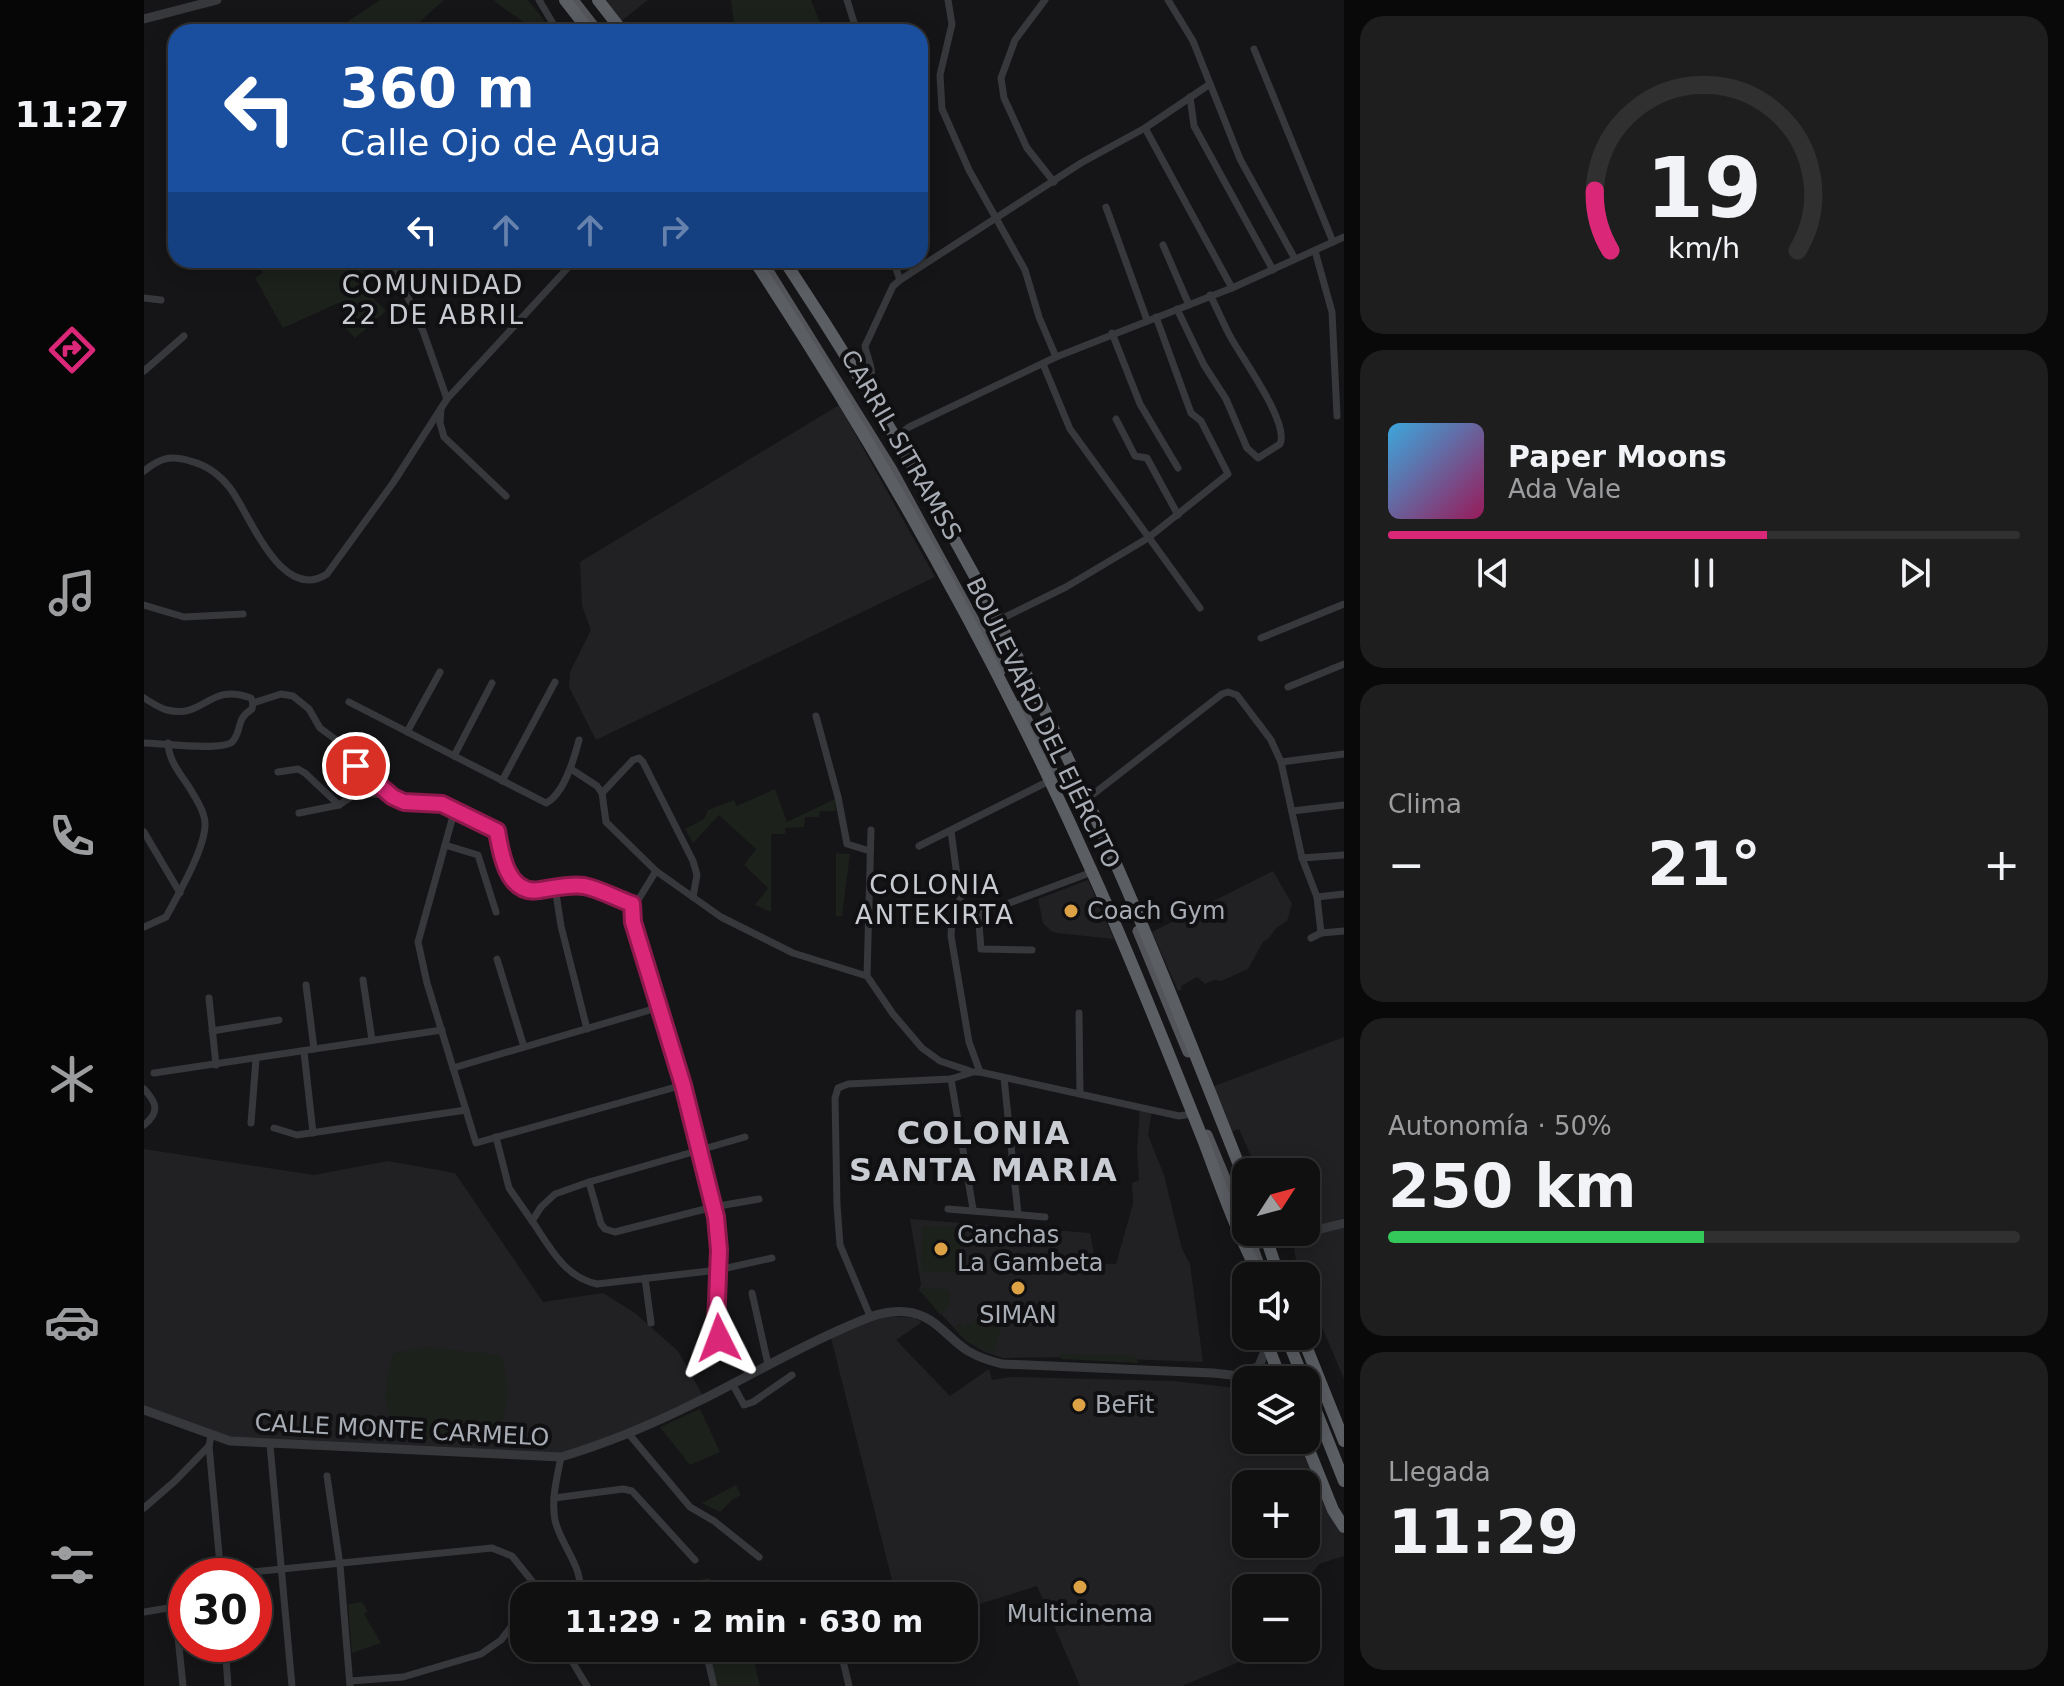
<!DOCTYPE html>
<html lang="es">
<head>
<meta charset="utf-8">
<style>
  :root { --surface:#101011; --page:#1e1e1f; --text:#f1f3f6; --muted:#9c9d9f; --line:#303031; --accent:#db2777 }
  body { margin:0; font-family:"DejaVu Sans",sans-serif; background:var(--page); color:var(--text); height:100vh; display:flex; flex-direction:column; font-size:30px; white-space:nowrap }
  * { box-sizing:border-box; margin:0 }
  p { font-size:26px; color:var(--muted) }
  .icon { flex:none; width:44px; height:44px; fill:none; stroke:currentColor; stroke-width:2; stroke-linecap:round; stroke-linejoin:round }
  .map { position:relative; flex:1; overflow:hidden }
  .side { display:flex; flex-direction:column; gap:16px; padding:16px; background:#090909; width:720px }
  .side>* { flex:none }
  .top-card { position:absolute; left:24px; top:24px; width:760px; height:244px; border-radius:24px; box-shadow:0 4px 20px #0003,0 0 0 2px var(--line); background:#1a4fa0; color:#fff; overflow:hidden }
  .needle { width:52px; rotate:54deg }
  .fabs { position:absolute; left:1088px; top:1158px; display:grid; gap:16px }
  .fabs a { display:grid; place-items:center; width:88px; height:88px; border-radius:16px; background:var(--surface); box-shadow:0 4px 20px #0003,0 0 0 2px var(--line); font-size:40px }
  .speed { position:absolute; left:24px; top:1558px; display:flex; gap:16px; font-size:40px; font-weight:700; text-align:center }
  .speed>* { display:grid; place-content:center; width:104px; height:104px; border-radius:50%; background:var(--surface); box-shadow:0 4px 20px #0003,0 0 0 2px var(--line); line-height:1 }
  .speed .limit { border:12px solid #d22; background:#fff; color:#111 }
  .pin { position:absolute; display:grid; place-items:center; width:68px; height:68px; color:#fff; margin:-34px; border:4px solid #fff; border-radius:50%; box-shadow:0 2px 8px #0007 }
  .me { position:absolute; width:88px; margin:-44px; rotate:357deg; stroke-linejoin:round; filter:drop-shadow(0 0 6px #0008) }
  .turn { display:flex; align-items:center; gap:28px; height:168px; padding:0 40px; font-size:36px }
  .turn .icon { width:104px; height:104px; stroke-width:2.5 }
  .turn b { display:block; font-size:56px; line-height:68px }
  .lanes { display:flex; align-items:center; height:76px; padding:0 40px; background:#0003; justify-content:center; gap:40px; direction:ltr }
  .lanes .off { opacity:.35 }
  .big { font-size:60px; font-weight:800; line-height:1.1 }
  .side .card { flex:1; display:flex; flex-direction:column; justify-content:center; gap:12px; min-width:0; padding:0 28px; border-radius:24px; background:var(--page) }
  .side .dial { align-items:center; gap:0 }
  .dial svg { height:208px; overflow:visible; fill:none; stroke:var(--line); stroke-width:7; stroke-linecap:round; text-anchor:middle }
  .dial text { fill:var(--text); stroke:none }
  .song { display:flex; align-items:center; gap:24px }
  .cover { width:96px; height:96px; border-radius:12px; background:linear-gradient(135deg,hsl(200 70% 55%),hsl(330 70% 35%)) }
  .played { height:8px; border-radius:4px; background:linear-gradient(90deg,var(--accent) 60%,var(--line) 60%) }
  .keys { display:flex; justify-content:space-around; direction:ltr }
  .heat { display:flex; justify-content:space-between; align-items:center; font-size:44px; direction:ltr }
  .charge { height:12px; border-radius:6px; background:linear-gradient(90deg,#34c759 50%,var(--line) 0) }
  .trip { position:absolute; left:366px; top:1582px; width:468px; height:80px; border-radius:24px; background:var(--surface); box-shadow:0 4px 20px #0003,0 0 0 2px var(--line); font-weight:800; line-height:80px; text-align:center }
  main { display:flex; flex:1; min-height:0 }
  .tabs { display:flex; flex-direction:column; width:144px; justify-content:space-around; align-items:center; background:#060607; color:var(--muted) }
  .tabs .icon { width:56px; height:56px }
  .tabs .active { color:var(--accent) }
  .tabs b { font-size:36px; color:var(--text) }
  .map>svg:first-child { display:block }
</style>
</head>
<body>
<main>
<nav class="tabs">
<b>11:27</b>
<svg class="icon active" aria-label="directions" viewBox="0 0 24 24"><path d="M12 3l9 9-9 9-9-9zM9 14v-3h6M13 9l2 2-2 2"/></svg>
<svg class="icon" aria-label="music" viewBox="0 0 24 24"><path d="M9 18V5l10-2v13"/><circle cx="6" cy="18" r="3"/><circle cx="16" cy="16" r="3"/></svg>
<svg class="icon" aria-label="phone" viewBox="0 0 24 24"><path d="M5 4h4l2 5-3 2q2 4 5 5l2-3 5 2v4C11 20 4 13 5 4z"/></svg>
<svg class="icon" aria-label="climate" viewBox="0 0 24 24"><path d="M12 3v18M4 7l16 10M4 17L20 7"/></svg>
<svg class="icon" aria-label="car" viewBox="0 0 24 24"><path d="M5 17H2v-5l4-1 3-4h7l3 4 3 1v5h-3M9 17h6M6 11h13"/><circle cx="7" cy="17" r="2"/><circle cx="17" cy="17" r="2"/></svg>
<svg class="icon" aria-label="filters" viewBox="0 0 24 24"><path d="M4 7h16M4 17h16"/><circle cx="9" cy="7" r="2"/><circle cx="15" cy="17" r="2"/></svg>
</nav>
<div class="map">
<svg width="1200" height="1686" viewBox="0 0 1200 1686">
  <rect width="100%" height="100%" fill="#151517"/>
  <g fill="#212124" fill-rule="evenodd">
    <polygon points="459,0 504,0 476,22"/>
    <polygon points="695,405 791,577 452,740 425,687 426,672 447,630 438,606 436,562"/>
    <polygon points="1129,871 1148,904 1143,921 1132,928 1125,938 1119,942 1104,969 1077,981 1070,980 1061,984 1053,977 1037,986 1038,989 1034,991 1008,932"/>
    <polygon points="944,880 970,939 913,933 907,931 899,923 894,899"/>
    <polygon points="1200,1037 1200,1218 1162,1229 1162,1172 1114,1172 1095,1129 1087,1132 1068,1087"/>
    <polygon points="996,1107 1008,1110 1004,1135 1020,1175 1038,1249 1046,1264 1059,1362 929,1357 859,1358 841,1352 822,1341 775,1290 777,1284 766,1219 946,1233 952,1264 972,1264 989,1204 988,1183 995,1180 993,1150"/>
    <polygon points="0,1149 170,1175 244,1161 311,1173 399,1302 459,1293 491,1313 534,1351 560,1398 417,1457 86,1441 0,1410"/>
    <polygon points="1200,1225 1200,1379 1162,1289 1162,1276 1157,1276 1154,1269 1150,1250 1157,1237"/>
    <path d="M740 1316 770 1318 778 1322 752 1340 806 1396 845 1369 848 1380 867 1377 1028 1381 1102 1389V1440H1155L1200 1535V1556L1175 1564 1161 1582 1178 1627 1162 1634V1588H1102V1648H1128L1038 1686H936L893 1586 820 1609V1596H752L687 1338 728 1319ZM1102 1484H1162V1544H1102Z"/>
  </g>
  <g fill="#1c211c">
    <polygon points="236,0 300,0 264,32 207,32 203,22"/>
    <path d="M350 0H384L409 32H391C379 19 363 13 350 0Z"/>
    <polygon points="587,0 667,0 680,32 591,32"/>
    <polygon points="125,260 215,260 230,299 242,311 211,338 199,325 205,318 194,303 139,328 111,278 119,273 115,266"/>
    <polygon points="631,789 643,822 691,799 692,811 676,811 675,817 661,817 660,827 641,828 641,834 627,834 627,912 611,905 624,888 600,865 612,849 575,815 549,843 541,829 560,819 564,810 590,800 593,806"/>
    <polygon points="692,853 706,854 698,916 692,916"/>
    <polygon points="778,1226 817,1227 816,1272 777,1271"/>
    <polygon points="775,1288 806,1290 806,1303 796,1315"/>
    <polygon points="841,1314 859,1320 850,1354 825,1342 811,1328 817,1322 820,1327"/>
    <path d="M282 1347 356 1355C368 1384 366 1419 345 1443 276 1441 219 1443 250 1353Z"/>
    <polygon points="916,1354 991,1355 994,1363 917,1359"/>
    <polygon points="556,1409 576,1452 546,1465 516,1427"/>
    <polygon points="592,1485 597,1495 589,1499 576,1512 558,1503"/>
    <polygon points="565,1578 584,1596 548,1596 545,1582"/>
    <polygon points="218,1602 224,1612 220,1614 237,1643 208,1653 204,1604"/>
    <polygon points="561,1648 607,1648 616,1686 570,1686"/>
  </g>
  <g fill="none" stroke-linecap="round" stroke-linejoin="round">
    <g stroke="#37383b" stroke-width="7">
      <polyline points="395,0 414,32"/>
      <polyline points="703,0 713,32"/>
      <polyline points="804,0 808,24 796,75 798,109 825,170 881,270 895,317 912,357"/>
      <polyline points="901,0 871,40 857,78 860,98 883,148 910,182"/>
      <polyline points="1024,0 1049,41 1096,159 1151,259"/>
      <polyline points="1110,49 1189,242"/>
      <polyline points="1046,97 1050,126 1129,270"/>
      <polyline points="1001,128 1088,288"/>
      <polyline points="962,207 1003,320"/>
      <polyline points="1019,245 1045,305"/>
      <polyline points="1171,251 1188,312 1193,416"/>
      <polyline points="247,260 279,331 303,399"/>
      <polyline points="749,260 756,280"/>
      <polyline points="0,298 17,300"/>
      <path d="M1033 309 1060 365 1082 399 1103 448 1114 458 1136 444C1146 423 1097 357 1086 336 1079 323 1073 308 1066 295"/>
      <polyline points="968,333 996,404 1034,468"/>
      <polyline points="899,364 926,429 1056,608"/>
      <polyline points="0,371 40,336"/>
      <path d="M721 388C734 374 724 363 721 346L749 286 756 280 937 163 1001 128 1066 84"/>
      <polyline points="297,409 296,423 300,437 362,496"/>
      <polyline points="972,419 991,456 1003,458 1034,515"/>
      <polyline points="751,438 765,427 912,357 1088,288 1200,237"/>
      <path d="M0 471C16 458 26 455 46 461 63 465 75 474 86 488 106 514 137 604 183 574L249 483 303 399 431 260"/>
      <polyline points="0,605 40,617 99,614"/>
      <polyline points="853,621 922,587 1004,538 1084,474 1057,421 1047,413 1012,317"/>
      <polyline points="1117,638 1200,604"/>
      <polyline points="1144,687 1200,664"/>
      <path d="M0 698C7 702 15 708 23 710 62 719 64 682 107 698L109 703"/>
      <path d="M205 702 402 803C420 794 430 759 435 740"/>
      <path d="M109 703 137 694 149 696 165 709 176 728 191 739 212 766 249 797 260 802 298 804 353 831C357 852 362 891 390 891 406 892 423 883 440 886 456 889 473 899 488 904"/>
      <polyline points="672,716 694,797 703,844 726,851"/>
      <polyline points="263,732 296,672"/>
      <path d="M0 743C17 743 80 752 89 741 99 728 91 720 108 709L109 703"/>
      <polyline points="310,756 348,683"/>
      <polyline points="1137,762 1200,754"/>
      <polyline points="427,769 453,786 458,793 462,822 512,871 577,917 649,953 723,976 749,1014 778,1048 796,1061 826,1071"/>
      <polyline points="134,772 154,769 161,773 195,805"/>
      <polyline points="358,781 411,682"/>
      <polyline points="458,793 489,760 495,758 499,762 549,861 553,875 549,897"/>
      <polyline points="943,799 1078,694 1084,692 1093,695 1127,740 1137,762 1158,858 1173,897 1177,933 1167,938"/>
      <polyline points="311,809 274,942 283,983 332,1143 539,1085"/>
      <polyline points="1148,811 1200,805"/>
      <polyline points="155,813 195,805 214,792 239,795 245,794"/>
      <polyline points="807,831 816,898 815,913"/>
      <polyline points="0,832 36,893"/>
      <polyline points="301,845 334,855 352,912"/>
      <polyline points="775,846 905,781"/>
      <polyline points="1158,858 1200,855"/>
      <path d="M512 871 496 897 488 904 489 922 539 1085 572 1217 575 1250 572 1326C577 1348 589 1358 606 1373"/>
      <polyline points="411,887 417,926 443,1029"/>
      <polyline points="1173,897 1200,894"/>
      <polyline points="834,911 837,949 888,950"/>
      <path d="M0 927 22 917 28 906C39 886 60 848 61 826 62 815 54 802 48 792 38 775 25 763 24 743"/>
      <polyline points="1177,933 1200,931"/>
      <polyline points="353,959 380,1047"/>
      <polyline points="723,976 727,830"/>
      <polyline points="219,980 228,1040"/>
      <polyline points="162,985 170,1049"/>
      <polyline points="65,998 72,1065"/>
      <polyline points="935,1013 936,1093"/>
      <polyline points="68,1031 135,1020"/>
      <polyline points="160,1052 169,1133"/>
      <polyline points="309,1068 516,1007"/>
      <polyline points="836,1072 825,1042 807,936 808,920 815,913 860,905 948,872"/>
      <polyline points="10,1073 298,1030"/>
      <polyline points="860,1078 874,1214"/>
      <polyline points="807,1079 829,1209"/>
      <path d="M0 1089C13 1103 16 1112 0 1125"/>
      <polyline points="107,1123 112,1059"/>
      <polyline points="130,1128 153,1135 322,1110"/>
      <polyline points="352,1137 365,1188 388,1221"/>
      <path d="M601 1137 445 1182 411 1194 397 1207 388 1221C406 1247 420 1277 453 1284L574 1270 628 1258"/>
      <polyline points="445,1182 457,1224 461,1229 471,1232 569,1207 615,1199"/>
      <polyline points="804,1209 901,1217"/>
      <polyline points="501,1278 507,1323"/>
      <polyline points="608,1293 624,1364"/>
      <polyline points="726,1316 696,1245 693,1205 691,1098 694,1088 704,1084 807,1079 829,1072 836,1072 1035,1116 1048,1114"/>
      <polyline points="588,1383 600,1405 609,1402 648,1375"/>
      <polyline points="484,1433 546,1507 570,1521 615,1557"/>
      <polyline points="67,1436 65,1446 77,1576"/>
      <polyline points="126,1445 148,1686"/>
      <path d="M417 1457C413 1478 407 1499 411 1520 416 1545 442 1569 435 1596"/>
      <polyline points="183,1476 196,1565 206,1686"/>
      <polyline points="410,1498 479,1489 488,1491 551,1560"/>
      <polyline points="0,1508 31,1481 65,1446"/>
      <polyline points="77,1575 348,1548 368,1556 400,1596"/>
      <polyline points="682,1585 685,1596"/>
      <polyline points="547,1591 548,1596"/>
      <polyline points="31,1607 39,1686"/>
      <polyline points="0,1612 42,1605"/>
      <polyline points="81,1644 84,1686"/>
      <polyline points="420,1648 443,1686"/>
      <polyline points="561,1648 570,1686"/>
      <polyline points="696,1648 705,1686"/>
      <polyline points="206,1681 259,1677 337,1654 357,1640 380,1610"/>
    </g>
    <g stroke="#37383b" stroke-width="9">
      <polyline points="0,19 73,0"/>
      <polyline points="1109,1246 1200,1223"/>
      <polyline points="1098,1374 1115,1366 1123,1346"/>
      <path d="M0 1410 86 1441 417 1457C464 1443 509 1424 553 1402 602 1378 649 1350 700 1328 721 1319 739 1309 763 1312 791 1315 802 1337 824 1351 834 1357 846 1361 858 1364L1069 1373 1132 1380"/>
    </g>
    <g stroke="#53555a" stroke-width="11">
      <polyline points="429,0 454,32"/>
      <polyline points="626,274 748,470 857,670"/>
      <polyline points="876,706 911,777"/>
      <polyline points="994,931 1044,1052"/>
      <polyline points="1063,1135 1102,1229"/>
      <polyline points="1103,1232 1118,1273"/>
    </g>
    <g stroke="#5b5e63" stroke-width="12">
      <polyline points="421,0 446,32"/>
      <polyline points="454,0 479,32"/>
      <path d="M610 260C739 456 854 660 949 874 989 962 1024 1052 1060 1142 1077 1187 1093 1234 1116 1276"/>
      <path d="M640 260C753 431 856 611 942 797 1000 923 1051 1054 1102 1183"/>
      <polyline points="1120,1232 1135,1276"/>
      <polyline points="1125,1336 1126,1351 1137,1380"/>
      <polyline points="1142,1336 1160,1380"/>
      <polyline points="1158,1336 1200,1441"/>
      <polyline points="1162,1386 1200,1481"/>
      <polyline points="1161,1440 1189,1510 1200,1527"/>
    </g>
  </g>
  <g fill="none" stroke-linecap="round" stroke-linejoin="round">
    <g stroke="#8e194d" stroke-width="20">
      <path id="route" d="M212 766 249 797 260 802 298 804 353 831C357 855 364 896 396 890 410 888 426 884 440 886 456 889 473 899 488 904L489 922 539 1085 572 1217 575 1250 572 1326 575 1338"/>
    </g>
    <use href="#route" stroke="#db2777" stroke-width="14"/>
  </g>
  <g fill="#dea246" stroke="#101012" stroke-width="3">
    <circle cx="927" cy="911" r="8"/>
    <circle cx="797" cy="1249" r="8"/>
    <circle cx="874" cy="1288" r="8"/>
    <circle cx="935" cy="1405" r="8"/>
    <circle cx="936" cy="1587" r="8"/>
  </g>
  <g text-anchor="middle" stroke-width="8" stroke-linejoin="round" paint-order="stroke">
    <g font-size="24" fill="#a8adb5" stroke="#101012">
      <text transform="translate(757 445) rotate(60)" y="8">CARRIL SITRAMSS</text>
      <text transform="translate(899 723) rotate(64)" y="8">BOULEVARD DEL EJÉRCITO</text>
      <text transform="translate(258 1430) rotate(3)" y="8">CALLE MONTE CARMELO</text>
    </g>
    <g font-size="24" fill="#a8adb5" stroke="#101012" text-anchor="start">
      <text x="943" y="919">Coach Gym</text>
      <text x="813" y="1243">Canchas<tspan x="813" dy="28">La Gambeta</tspan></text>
      <text x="874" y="1323" text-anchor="middle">SIMAN</text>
      <text x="951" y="1413">BeFit</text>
      <text x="936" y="1622" text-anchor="middle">Multicinema</text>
    </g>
    <g font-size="26" letter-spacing="2" fill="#c9ccd2" stroke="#101012">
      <text x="289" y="294">COMUNIDAD<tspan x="289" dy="30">22 DE ABRIL</tspan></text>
      <text x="791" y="894">COLONIA<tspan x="791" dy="30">ANTEKIRTA</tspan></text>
    </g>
    <g font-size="32" font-weight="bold" letter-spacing="2" fill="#c9ccd2" stroke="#101012">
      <text x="840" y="1144">COLONIA<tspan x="840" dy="37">SANTA MARIA</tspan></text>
    </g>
  </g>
</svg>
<div class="fabs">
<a><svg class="needle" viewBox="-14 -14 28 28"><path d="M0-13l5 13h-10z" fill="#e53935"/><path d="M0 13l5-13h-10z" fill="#9c9d9f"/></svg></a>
<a><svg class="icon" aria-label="sound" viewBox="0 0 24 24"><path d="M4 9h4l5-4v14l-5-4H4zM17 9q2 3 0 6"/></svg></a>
<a><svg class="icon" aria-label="layers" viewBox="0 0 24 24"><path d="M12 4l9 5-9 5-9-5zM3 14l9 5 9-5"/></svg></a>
<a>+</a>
<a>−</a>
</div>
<div class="speed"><div class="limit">30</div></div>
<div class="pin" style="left:212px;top:766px;background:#d93025"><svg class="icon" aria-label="arrive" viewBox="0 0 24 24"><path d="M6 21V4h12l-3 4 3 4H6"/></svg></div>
<svg class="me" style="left:575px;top:1338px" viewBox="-20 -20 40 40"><path d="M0-17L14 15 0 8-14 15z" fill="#db2777" stroke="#fff" stroke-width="4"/></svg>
<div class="trip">11:29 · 2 min · 630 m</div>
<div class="top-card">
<div class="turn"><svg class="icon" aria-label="left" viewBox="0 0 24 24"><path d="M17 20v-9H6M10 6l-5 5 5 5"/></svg><div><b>360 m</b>Calle Ojo de Agua</div></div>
<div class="lanes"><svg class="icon" aria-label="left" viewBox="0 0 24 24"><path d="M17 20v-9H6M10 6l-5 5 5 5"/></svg><svg class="icon off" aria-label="ahead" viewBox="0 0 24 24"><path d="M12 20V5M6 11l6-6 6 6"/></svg><svg class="icon off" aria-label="ahead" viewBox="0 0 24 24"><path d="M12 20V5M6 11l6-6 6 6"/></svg><svg class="icon off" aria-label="right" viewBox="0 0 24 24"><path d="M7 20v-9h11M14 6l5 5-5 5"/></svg></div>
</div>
</div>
<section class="side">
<div class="card dial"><svg viewBox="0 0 100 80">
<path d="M14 69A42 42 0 1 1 86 69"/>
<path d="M14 69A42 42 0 0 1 8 46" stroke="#db2777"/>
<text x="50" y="56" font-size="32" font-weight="700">19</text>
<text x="50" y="72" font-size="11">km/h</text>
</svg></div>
<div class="card">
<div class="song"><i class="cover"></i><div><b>Paper Moons</b><p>Ada Vale</p></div></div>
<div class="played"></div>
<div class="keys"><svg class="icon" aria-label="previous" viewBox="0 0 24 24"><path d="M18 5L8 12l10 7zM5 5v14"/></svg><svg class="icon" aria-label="pause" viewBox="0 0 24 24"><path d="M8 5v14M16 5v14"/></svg><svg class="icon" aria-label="next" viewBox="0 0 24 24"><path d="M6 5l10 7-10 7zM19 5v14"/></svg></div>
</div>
<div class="card"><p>Clima</p>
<div class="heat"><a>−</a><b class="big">21°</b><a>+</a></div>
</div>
<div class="card"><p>Autonomía · 50%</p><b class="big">250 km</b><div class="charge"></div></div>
<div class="card"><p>Llegada</p><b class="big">11:29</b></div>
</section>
</main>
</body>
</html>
